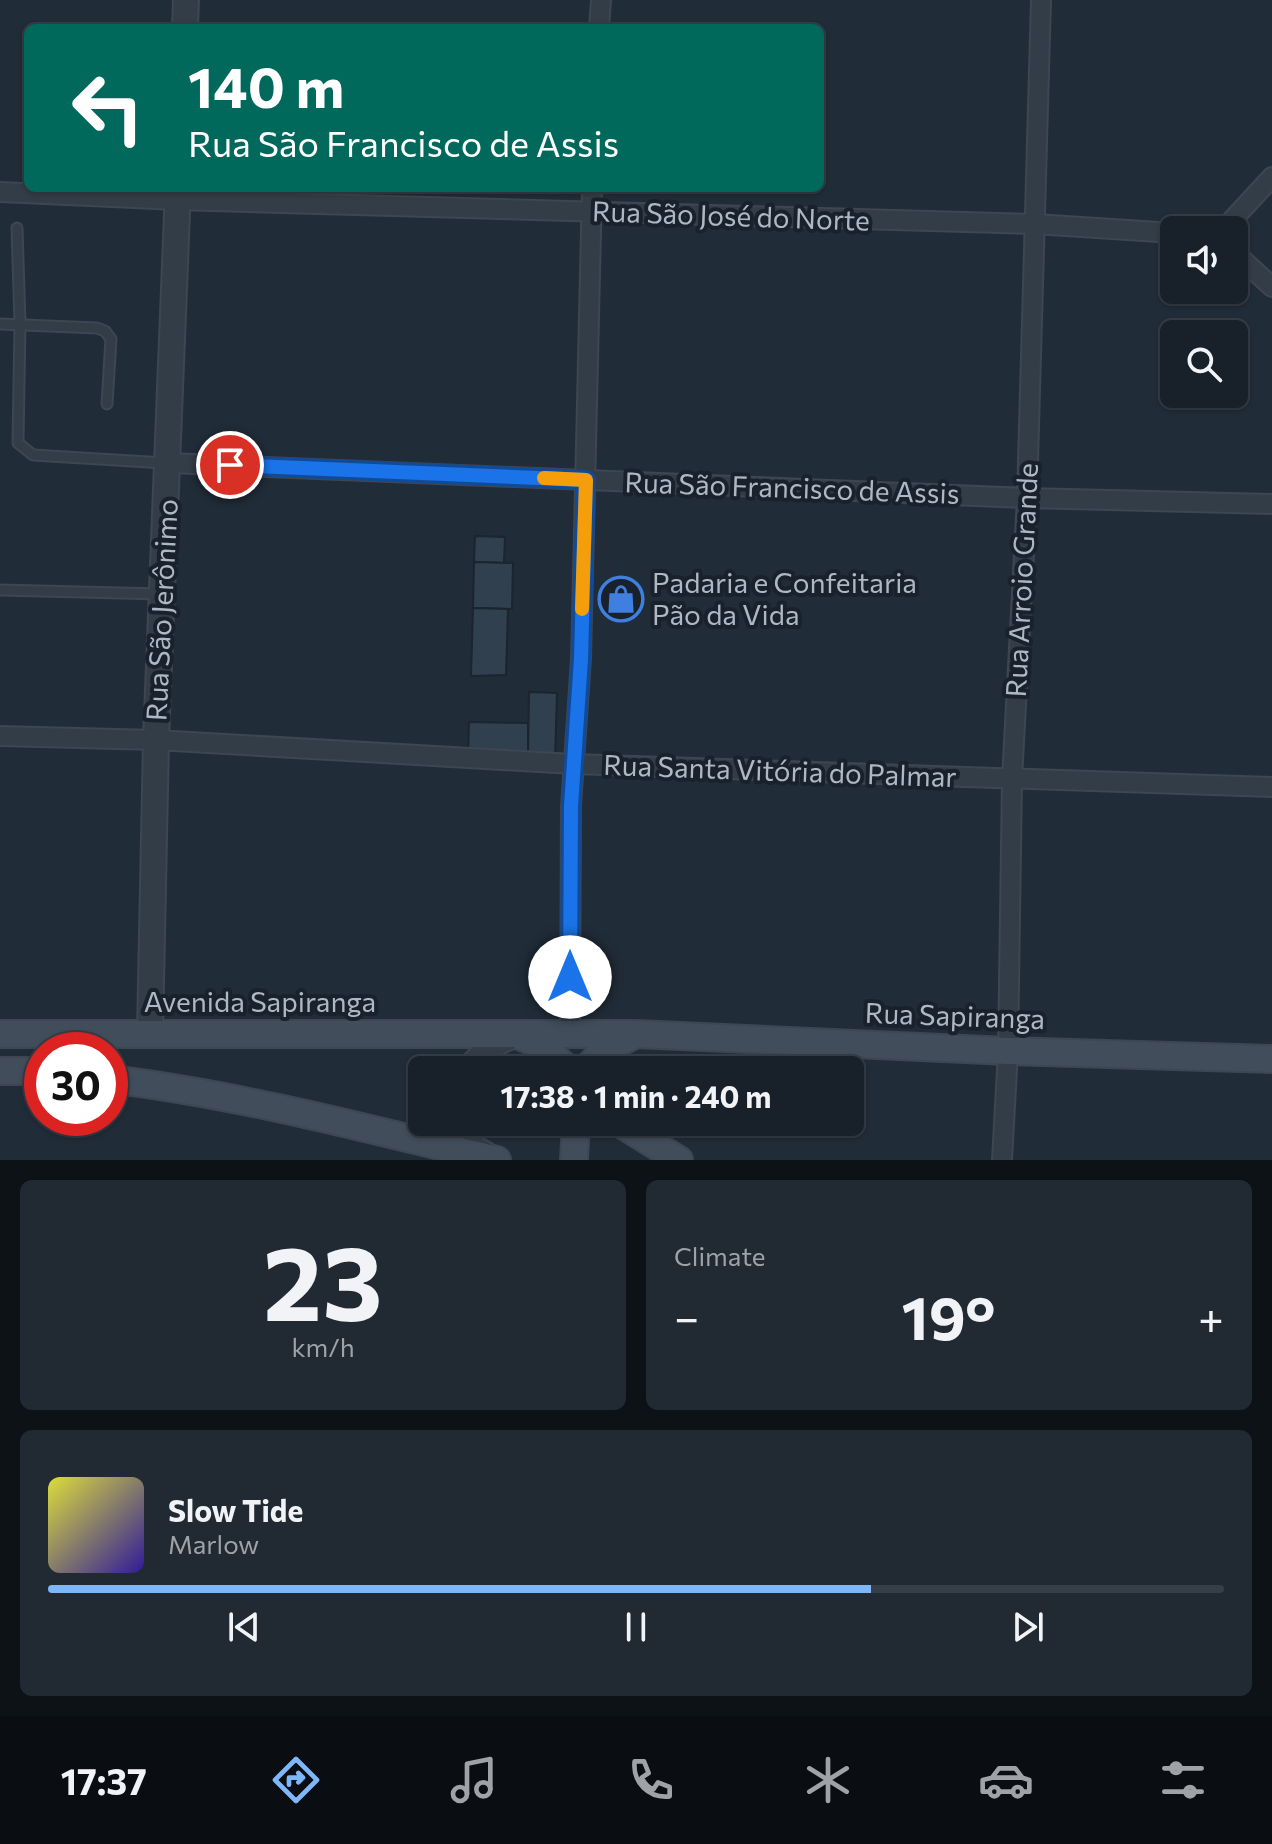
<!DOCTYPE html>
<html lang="en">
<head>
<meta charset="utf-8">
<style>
  :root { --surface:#18212a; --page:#212932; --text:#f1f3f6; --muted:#9fa3a8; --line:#363e47; --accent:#7db7fa }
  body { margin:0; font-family:Commissioner,sans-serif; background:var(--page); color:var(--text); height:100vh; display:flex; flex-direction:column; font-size:30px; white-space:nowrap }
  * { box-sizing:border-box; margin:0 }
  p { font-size:26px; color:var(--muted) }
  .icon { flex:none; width:44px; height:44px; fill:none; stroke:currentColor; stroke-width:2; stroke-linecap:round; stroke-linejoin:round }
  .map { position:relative; height:1160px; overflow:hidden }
  .drawer { display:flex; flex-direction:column; gap:20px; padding:20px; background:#0d1217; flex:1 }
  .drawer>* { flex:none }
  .guide { position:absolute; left:24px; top:24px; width:800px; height:168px; border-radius:12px; box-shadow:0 2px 6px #0004,0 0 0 2px var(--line); background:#00695c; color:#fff; overflow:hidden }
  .tools { position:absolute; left:1160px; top:216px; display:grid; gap:16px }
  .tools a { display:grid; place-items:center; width:88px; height:88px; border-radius:12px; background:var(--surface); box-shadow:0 2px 6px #0004,0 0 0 2px var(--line); font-size:40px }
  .speed { position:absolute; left:24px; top:1032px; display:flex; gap:16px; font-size:40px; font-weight:700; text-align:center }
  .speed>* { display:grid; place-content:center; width:104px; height:104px; border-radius:50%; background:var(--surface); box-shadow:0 2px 6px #0004,0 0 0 2px var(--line); line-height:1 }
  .speed .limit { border:12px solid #d22; background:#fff; color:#111 }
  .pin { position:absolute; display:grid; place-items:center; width:68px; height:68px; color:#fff; margin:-34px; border:4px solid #fff; border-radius:50%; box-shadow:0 2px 8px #0007 }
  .me { position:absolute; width:88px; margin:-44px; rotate:0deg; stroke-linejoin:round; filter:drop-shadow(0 0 6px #0008) }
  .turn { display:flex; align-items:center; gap:28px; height:168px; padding:0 32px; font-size:36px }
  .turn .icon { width:104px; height:104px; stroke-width:2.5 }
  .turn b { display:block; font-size:56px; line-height:68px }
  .big { font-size:60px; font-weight:700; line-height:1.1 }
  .drawer .card { flex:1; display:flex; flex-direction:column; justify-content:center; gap:12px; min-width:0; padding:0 28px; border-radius:12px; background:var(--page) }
  .drawer .dial { align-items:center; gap:0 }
  .dial b { font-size:104px; line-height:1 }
  .song { display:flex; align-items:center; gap:24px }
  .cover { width:96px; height:96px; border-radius:12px; background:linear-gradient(135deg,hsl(60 70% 55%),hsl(250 70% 35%)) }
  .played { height:8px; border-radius:4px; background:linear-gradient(90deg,var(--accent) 70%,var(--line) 70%) }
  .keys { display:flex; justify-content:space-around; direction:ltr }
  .heat { display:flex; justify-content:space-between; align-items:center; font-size:44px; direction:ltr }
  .drawer .tiles { flex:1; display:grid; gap:20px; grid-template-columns:1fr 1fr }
  .card:last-child { grid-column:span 2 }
  .trip { position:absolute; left:408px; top:1056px; width:456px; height:80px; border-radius:12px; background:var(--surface); box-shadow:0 2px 6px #0004,0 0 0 2px var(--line); font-weight:700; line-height:80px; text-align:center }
  .menu { display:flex; height:128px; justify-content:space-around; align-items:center; background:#0a0d11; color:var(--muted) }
  .menu .icon { width:56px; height:56px }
  .menu .on { color:var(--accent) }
  .menu b { font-size:36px; color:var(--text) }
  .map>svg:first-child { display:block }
</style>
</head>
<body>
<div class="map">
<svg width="1272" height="1160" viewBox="0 0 1272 1160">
  <rect width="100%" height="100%" fill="#202c38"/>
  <g fill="#31404f" stroke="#1b242f" stroke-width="2">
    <polygon points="475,536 505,537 504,563 474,562"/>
    <polygon points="474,562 513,563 512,609 473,608"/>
    <polygon points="473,608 508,609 506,675 471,676"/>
    <polygon points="529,692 557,693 555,759 528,758"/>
    <polygon points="469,722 528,723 528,758 468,756"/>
  </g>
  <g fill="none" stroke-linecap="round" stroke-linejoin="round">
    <g stroke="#3d4652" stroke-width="13">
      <g id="service">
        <polyline points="17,228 20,323 18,443 33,455 165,463"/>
        <polyline points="0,324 97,328 105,331 111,339 107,404"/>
        <polyline points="0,590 161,594"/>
      </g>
    </g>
    <g stroke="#3d4652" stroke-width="22">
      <g id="minor">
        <polyline points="599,28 601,0"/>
        <polyline points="0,192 177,200 1035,224 1174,233"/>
        <polyline points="1223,230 1272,177"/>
        <polyline points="1234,252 1272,287"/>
        <polyline points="169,463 1027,498 1272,504"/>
        <polyline points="0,736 156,740 573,764 1272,787"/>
        <polyline points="570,1035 571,806 581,659 592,188"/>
        <polyline points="463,1070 478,1055 516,1037"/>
        <polyline points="454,1122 470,1142 487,1152"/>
        <polyline points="1002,1160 1008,1051 1012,780 1027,498 1041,0"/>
      </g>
    </g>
    <g stroke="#3d4652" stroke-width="28">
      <g id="tertiary">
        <polyline points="185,28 186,0"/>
        <polyline points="150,1033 156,740 178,188"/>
      </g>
    </g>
    <g stroke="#3d4652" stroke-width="30">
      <g id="secondary">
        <polyline points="0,1034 636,1034 1008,1051 1272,1059"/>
        <polyline points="522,1037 542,1046 569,1070"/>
        <polyline points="585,1070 602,1052 632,1036"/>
        <polyline points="0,1071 42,1071"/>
        <path d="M110 1079C241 1095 369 1129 497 1160"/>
        <polyline points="618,1122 679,1160"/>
        <polyline points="574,1160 576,1122"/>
      </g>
    </g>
    <use href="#service" stroke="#333d48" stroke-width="9"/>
    <use href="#minor" stroke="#333d48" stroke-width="18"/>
    <use href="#tertiary" stroke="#333d48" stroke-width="24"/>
    <use href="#secondary" stroke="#414d5b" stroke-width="26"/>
  </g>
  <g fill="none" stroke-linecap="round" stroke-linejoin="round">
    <g stroke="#114b97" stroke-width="20">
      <polyline id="route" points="230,465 586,480 581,659 571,806 570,977"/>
    </g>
    <use href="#route" stroke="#1a73e8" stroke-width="14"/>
    <polyline stroke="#f59e0b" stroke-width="14" points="544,478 586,480 582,609"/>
  </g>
  <defs>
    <g id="shop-ring" transform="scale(2.3)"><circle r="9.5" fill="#19222c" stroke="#3f7fe0" stroke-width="1.5"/><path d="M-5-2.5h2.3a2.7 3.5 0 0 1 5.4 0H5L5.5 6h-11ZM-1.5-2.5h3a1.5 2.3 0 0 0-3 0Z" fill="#3f7fe0"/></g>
  </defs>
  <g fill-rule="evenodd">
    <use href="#shop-ring" x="621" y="599"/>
  </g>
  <g text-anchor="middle" stroke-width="8" stroke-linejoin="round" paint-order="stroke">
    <g font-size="28" fill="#adb8c5" stroke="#19222c">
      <text transform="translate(731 216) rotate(2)" y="10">Rua São José do Norte</text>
      <text transform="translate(792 488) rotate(2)" y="10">Rua São Francisco de Assis</text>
      <text transform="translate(1022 580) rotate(-87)" y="10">Rua Arroio Grande</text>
      <text transform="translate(162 610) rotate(-87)" y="10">Rua São Jerônimo</text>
      <text transform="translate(780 771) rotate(2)" y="10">Rua Santa Vitória do Palmar</text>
      <text x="260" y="1012">Avenida Sapiranga</text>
      <text transform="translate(955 1016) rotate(2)" y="10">Rua Sapiranga</text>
    </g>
    <g font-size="28" fill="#adb8c5" stroke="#19222c" text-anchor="start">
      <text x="652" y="593">Padaria e Confeitaria<tspan x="652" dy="32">Pão da Vida</tspan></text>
    </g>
  </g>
</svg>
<div class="tools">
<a><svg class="icon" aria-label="sound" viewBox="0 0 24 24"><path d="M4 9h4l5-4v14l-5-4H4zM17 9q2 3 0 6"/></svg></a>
<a><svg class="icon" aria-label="search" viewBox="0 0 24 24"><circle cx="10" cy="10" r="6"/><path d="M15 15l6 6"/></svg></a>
</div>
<div class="speed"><div class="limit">30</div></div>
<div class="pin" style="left:230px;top:465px;background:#d93025"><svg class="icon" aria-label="arrive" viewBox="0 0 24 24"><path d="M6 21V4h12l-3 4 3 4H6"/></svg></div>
<svg class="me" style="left:570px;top:977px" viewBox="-20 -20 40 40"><circle r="19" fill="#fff"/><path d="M0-13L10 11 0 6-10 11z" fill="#1a73e8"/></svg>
<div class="trip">17:38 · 1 min · 240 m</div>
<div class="guide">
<div class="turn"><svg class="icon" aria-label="left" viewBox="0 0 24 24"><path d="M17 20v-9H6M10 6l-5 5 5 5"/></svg><div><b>140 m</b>Rua São Francisco de Assis</div></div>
</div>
</div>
<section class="drawer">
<div class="tiles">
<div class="card dial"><b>23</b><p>km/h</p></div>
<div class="card"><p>Climate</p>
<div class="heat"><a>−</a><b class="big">19°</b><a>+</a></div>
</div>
<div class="card">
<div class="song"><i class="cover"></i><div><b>Slow Tide</b><p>Marlow</p></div></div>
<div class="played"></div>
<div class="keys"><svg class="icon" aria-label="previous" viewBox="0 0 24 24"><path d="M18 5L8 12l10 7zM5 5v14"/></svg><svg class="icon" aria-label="pause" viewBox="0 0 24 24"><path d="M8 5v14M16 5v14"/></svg><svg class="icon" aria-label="next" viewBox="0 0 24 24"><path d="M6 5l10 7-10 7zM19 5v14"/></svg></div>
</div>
</div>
</section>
<nav class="menu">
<b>17:37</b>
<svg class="icon on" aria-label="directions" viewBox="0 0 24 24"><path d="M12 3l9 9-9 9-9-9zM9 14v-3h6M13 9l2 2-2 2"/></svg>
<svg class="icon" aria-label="music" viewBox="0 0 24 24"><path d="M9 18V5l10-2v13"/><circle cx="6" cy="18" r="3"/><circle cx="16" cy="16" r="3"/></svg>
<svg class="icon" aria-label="phone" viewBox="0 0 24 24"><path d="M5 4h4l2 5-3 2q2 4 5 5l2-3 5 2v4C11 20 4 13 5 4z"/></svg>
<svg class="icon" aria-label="climate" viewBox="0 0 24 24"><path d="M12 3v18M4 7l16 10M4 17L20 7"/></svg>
<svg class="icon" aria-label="car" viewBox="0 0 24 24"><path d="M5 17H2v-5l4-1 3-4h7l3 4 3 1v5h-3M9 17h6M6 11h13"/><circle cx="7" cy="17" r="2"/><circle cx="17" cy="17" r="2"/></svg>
<svg class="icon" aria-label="filters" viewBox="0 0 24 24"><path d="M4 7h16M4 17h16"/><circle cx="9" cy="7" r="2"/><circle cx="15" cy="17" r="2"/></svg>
</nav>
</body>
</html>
